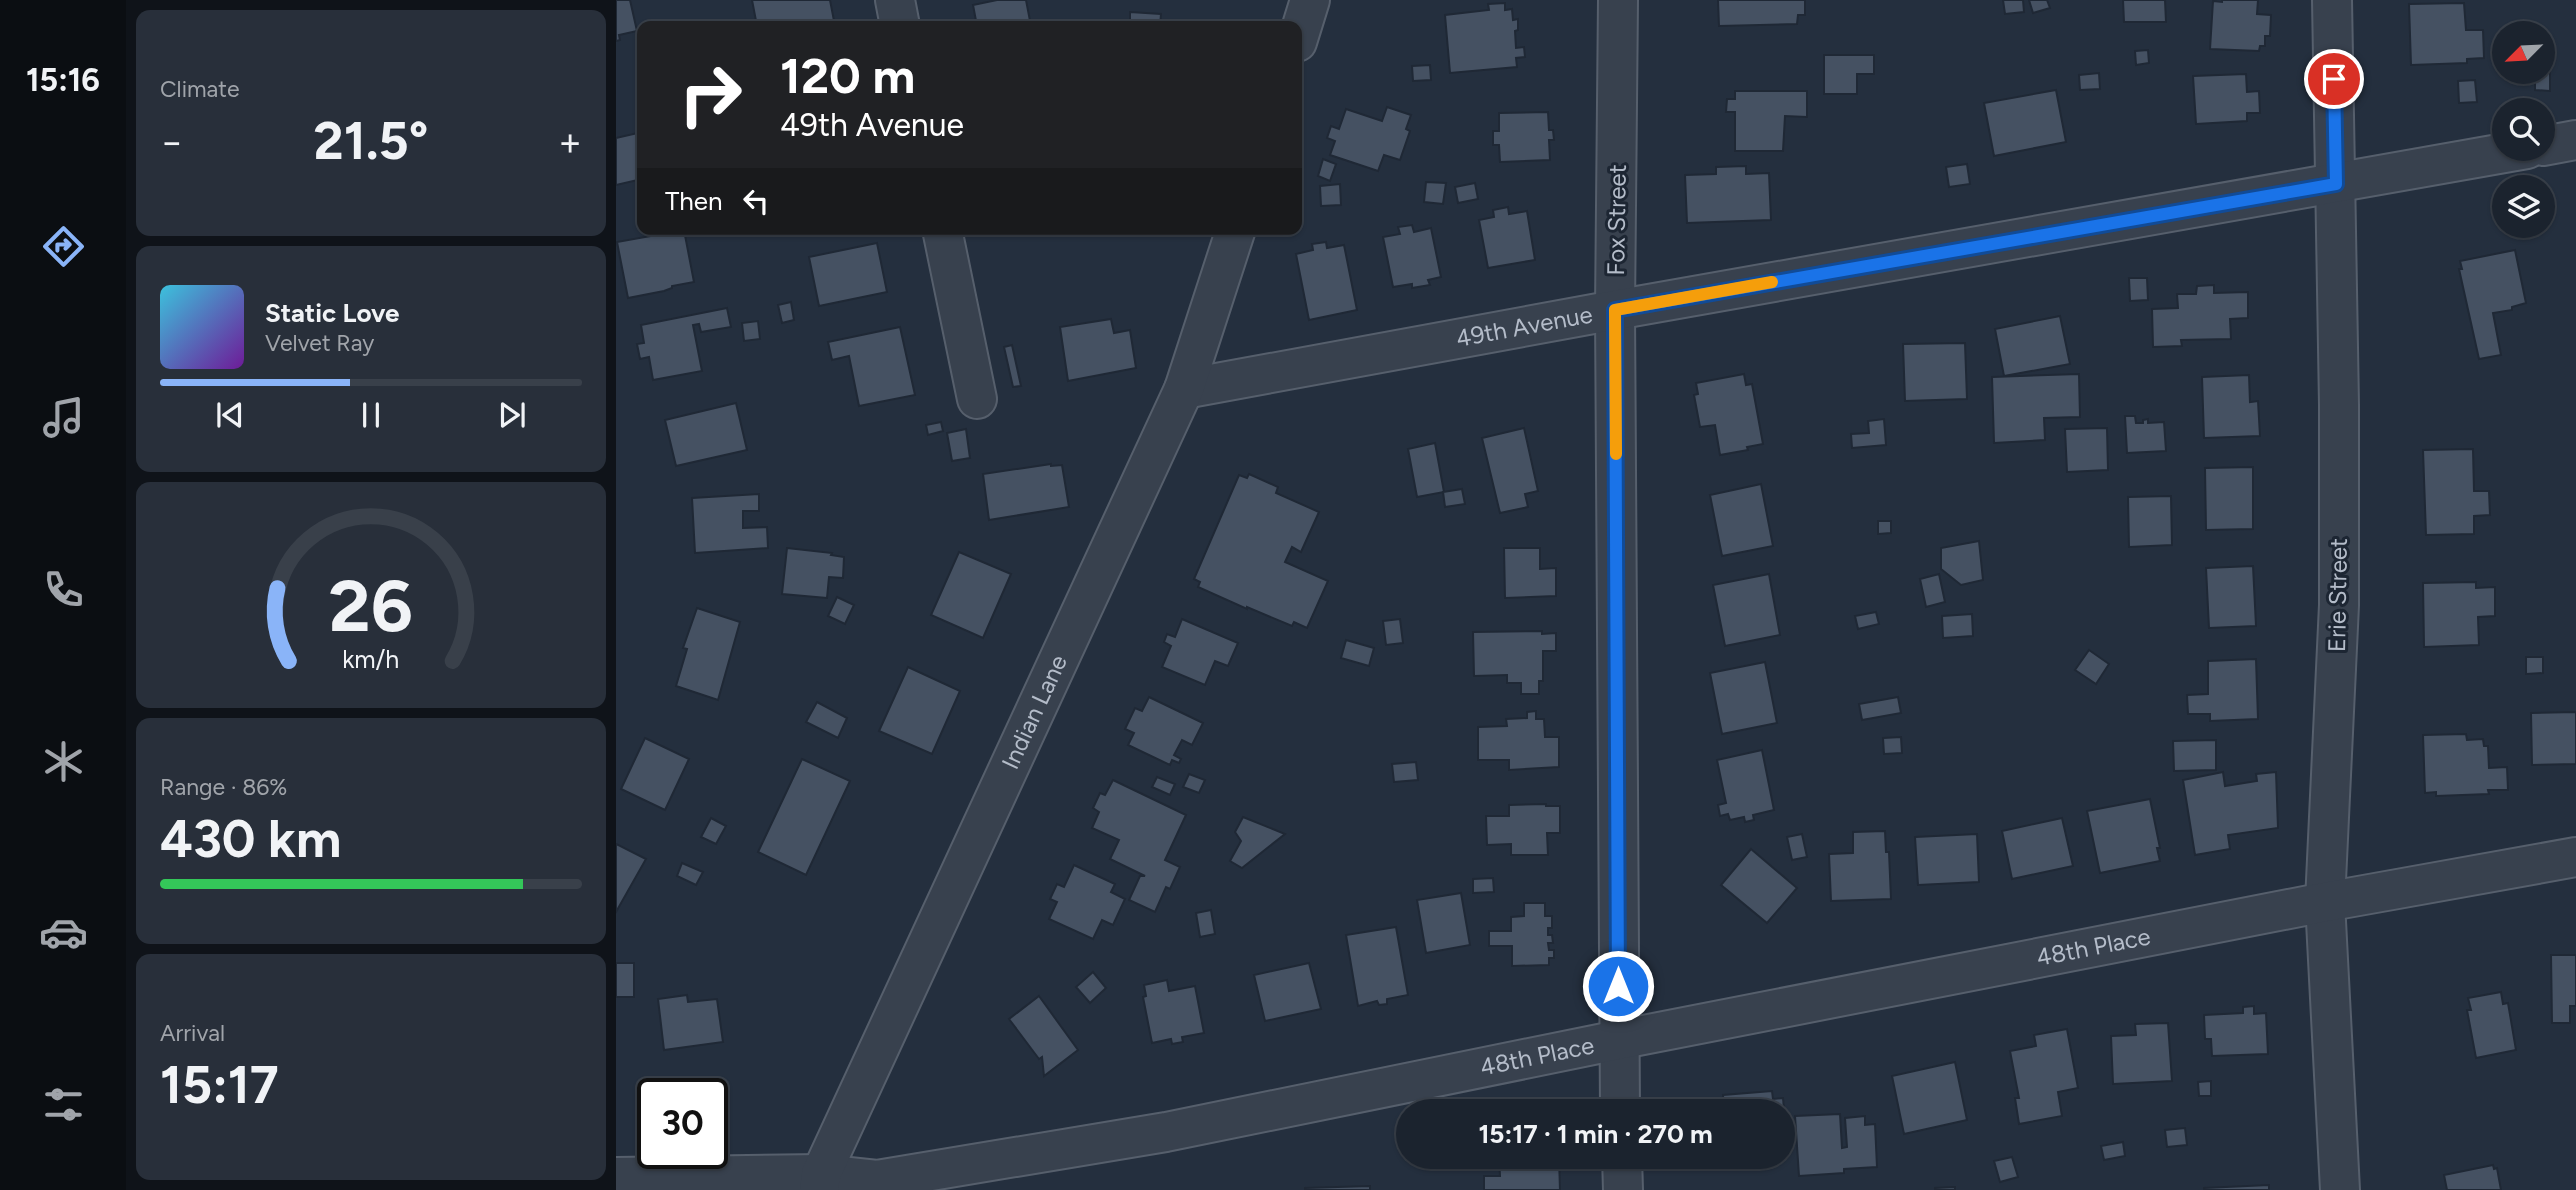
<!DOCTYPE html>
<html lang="en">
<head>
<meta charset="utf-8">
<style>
  :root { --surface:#1b232e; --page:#282f3a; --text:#f1f3f6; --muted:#a0a4aa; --line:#39404a; --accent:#8ab4f8 }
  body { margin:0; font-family:Figtree,sans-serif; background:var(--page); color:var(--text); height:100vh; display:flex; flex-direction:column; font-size:26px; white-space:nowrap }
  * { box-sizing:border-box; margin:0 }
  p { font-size:23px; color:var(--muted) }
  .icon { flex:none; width:38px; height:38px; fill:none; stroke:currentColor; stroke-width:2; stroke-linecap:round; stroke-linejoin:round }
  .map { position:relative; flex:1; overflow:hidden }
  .side { display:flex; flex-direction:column; gap:10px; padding:10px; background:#0f1319; width:490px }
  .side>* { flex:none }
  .top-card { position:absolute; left:21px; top:21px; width:665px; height:214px; border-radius:14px; box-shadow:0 2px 5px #0004,0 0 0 2px var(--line); background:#202124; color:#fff; overflow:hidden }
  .needle { width:46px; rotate:246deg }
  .buttons { position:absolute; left:1876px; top:21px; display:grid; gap:14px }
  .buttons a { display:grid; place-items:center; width:63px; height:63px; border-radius:50%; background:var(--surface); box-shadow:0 2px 5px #0004,0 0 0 2px var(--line); font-size:35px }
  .speed { position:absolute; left:21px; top:1078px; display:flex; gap:14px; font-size:35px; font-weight:700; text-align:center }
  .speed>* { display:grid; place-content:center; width:91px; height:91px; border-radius:50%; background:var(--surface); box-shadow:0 2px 5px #0004,0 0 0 2px var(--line); line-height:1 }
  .speed .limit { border:4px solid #111; border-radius:10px; background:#fff; color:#111 }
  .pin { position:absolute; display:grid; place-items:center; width:60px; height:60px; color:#fff; margin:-30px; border:4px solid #fff; border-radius:50%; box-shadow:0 2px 7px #0007 }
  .me { position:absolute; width:77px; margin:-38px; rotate:0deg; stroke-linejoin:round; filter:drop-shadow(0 0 5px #0008) }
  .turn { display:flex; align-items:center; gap:24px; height:147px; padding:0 28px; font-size:32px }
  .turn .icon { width:91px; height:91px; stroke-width:2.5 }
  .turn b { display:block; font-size:49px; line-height:60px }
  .then { display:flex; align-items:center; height:66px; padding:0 28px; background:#0003; gap:14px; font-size:26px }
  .big { font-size:52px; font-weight:700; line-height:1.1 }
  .side .widget { flex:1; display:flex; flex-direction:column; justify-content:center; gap:10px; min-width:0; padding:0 24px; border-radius:14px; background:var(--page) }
  .side .dial { align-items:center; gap:0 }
  .dial svg { height:182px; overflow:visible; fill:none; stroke:var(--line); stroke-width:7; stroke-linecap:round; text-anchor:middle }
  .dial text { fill:var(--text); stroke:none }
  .song { display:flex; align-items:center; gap:21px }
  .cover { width:84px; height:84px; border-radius:10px; background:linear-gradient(135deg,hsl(190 70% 55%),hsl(280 70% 35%)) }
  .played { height:7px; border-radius:4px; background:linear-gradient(90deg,var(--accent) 45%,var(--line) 45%) }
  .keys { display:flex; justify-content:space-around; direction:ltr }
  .heat { display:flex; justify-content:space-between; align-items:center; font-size:38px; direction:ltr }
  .charge { height:10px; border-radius:5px; background:linear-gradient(90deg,#34c759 86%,var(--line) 0) }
  .trip { position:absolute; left:780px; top:1099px; width:399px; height:70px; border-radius:35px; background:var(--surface); box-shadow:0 2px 5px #0004,0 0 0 2px var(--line); font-weight:700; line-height:70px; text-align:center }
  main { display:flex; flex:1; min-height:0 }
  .tab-bar { display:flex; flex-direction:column; width:126px; justify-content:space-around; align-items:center; background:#0b0e12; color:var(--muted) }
  .tab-bar .icon { width:49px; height:49px }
  .tab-bar .current { color:var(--accent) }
  .tab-bar b { font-size:32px; color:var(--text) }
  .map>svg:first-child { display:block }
</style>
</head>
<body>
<main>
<nav class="tab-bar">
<b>15:16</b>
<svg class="icon current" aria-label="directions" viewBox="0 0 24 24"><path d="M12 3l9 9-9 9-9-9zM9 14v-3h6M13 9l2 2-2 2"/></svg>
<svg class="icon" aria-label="music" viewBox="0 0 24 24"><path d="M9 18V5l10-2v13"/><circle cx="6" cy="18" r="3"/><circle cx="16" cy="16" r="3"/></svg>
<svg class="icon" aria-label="phone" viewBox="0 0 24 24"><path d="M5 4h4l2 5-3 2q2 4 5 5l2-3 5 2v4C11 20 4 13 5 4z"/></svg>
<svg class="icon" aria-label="climate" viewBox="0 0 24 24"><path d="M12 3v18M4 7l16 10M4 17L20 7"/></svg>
<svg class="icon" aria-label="car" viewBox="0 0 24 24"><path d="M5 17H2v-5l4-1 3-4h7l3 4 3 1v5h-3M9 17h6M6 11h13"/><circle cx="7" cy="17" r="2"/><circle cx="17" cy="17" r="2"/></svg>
<svg class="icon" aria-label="filters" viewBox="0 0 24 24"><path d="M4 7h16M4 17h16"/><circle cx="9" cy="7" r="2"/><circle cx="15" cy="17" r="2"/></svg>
</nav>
<section class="side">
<div class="widget"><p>Climate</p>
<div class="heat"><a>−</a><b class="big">21.5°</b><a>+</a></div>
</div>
<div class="widget">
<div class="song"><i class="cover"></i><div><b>Static Love</b><p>Velvet Ray</p></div></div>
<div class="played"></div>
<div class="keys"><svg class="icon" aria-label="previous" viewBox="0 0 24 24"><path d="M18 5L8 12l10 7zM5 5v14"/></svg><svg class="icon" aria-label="pause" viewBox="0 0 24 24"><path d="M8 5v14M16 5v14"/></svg><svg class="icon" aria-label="next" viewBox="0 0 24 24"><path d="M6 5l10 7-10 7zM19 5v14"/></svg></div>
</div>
<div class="widget dial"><svg viewBox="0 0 100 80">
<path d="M14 69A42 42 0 1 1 86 69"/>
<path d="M14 69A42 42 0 0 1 9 37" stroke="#8ab4f8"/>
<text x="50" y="56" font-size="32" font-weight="700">26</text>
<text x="50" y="72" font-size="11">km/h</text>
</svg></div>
<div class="widget"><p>Range · 86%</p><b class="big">430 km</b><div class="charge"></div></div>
<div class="widget"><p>Arrival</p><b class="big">15:17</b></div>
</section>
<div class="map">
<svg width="1960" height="1190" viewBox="0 0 1960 1190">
  <rect width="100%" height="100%" fill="#242f3e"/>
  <g fill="#455162" stroke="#1f2835" stroke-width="2">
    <polygon points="0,0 14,0 21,31 3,35 4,40 0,41"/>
    <polygon points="136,0 214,0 219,26 141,26"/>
    <polygon points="381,0 410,0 415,26 361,26 357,5"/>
    <polygon points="1102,0 1189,0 1189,15 1182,15 1181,24 1103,26"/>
    <polygon points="1387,0 1407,0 1408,12 1389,14"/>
    <polygon points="1413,0 1431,0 1434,8 1417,13"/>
    <polygon points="1507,0 1549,0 1550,22 1508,22"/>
    <polygon points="1606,0 1642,0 1641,14 1655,15 1654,36 1649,36 1649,46 1644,46 1643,51 1594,49 1597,1 1606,2"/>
    <polygon points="889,3 889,10 896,9 897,20 902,19 902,30 899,31 900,48 908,47 909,57 900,58 901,67 834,73 829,15 873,10 872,4"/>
    <polygon points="1848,3 1850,30 1867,30 1868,58 1851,59 1851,63 1795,65 1793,4"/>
    <polygon points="514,12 545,14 544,26 514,26"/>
    <polygon points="1532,50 1533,63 1520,65 1519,51"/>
    <polygon points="1208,55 1258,55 1258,74 1241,74 1241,94 1208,94"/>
    <polygon points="814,65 815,80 797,81 796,66"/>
    <polygon points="1927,69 1934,69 1934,91 1919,90 1919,72 1927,72"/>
    <polygon points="1483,73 1484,89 1464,90 1463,75"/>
    <polygon points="1630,74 1631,92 1643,91 1644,113 1631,113 1631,121 1580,124 1577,76"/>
    <polygon points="1859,80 1861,102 1843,103 1842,81"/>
    <polygon points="1440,90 1450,142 1378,156 1368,103"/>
    <polygon points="1119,91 1191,91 1191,117 1169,116 1167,151 1119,151 1119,112 1110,112 1111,99 1119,99"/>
    <polygon points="771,107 795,115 790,129 794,131 784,160 768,155 762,171 714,155 719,141 711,138 715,126 723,129 730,109 766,121"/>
    <polygon points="932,112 933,130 937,130 938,140 933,140 934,160 884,162 883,145 877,145 877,131 883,131 883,113"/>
    <polygon points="26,132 26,179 0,185 0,138"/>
    <polygon points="707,159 720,164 714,181 702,176"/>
    <polygon points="1351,164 1354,184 1333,187 1330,167"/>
    <polygon points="1130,166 1130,174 1153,173 1155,220 1071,223 1069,175 1100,174 1100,167"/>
    <polygon points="810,182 830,183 827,204 808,202"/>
    <polygon points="859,183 862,199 842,203 839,187"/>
    <polygon points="724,184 725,205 705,206 704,186"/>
    <polygon points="892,207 893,214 911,211 919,260 872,268 863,220 878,217 877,210"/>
    <polygon points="796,225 798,232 815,228 825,277 812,280 814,285 796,288 796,284 777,287 767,237 784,234 782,227"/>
    <polygon points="68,230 78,282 56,286 56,288 48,291 12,298 1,242"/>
    <polygon points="710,242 711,248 728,245 741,310 693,320 680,254 697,250 696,244"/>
    <polygon points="261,243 271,292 203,306 193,257"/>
    <polygon points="1899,250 1910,303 1896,307 1896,310 1877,313 1885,355 1863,359 1843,269 1846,269 1844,261"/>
    <polygon points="1513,278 1531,278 1532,300 1514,301"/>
    <polygon points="1598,285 1598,293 1632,292 1632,318 1614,319 1615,339 1565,340 1566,346 1537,347 1536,309 1562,308 1561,294 1580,294 1581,286"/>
    <polygon points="175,302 178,320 166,323 162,305"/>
    <polygon points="111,308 115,327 85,332 83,324 77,325 86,371 37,380 33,357 24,359 21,344 28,343 25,325"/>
    <polygon points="1444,316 1454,364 1388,376 1379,329"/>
    <polygon points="495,319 498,333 514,330 520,368 452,381 444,327"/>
    <polygon points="142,321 144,339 128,341 126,323"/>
    <polygon points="284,327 299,395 243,406 233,356 216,360 212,342"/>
    <polygon points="1349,343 1351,399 1289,401 1287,344"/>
    <polygon points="396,345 405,386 397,387 388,347"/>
    <polygon points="1128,374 1130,385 1136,384 1147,444 1131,447 1132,450 1104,455 1099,425 1084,427 1078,395 1082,394 1080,383"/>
    <polygon points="1463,374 1464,417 1428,418 1429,440 1378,443 1376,377"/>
    <polygon points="1633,375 1634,402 1642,401 1644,436 1588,438 1586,377"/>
    <polygon points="120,403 131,450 60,466 49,420"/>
    <polygon points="1509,416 1519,416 1520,423 1527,423 1527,420 1532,419 1532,423 1548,422 1550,451 1511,453"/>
    <polygon points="1268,419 1270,445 1236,448 1235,434 1253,433 1252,421"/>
    <polygon points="325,422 327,431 312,435 310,425"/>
    <polygon points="908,428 922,491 909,494 912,507 884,513 866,438"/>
    <polygon points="1491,428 1492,470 1451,472 1449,429"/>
    <polygon points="350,429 354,458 336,461 331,433"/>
    <polygon points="819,443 828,492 801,497 792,449"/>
    <polygon points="1857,449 1858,491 1873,491 1874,515 1858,516 1858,534 1810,535 1807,450"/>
    <polygon points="435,464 435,466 446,465 453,507 373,520 367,474"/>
    <polygon points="1637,467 1637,529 1590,530 1589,468"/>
    <polygon points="633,474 662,487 660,493 703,512 685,552 676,547 669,562 712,581 691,628 678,622 676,626 631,607 631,609 582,587 584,582 578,579 623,475 631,478"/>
    <polygon points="1145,484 1157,546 1106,556 1094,495"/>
    <polygon points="846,489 849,504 829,507 827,492"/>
    <polygon points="143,494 143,511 127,511 127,528 151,527 152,548 79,553 76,498"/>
    <polygon points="1555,496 1556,545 1513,547 1512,497"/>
    <polygon points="1262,521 1275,521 1275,533 1262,534"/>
    <polygon points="1363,541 1367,580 1345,585 1325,569 1325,548"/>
    <polygon points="171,548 216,553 215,555 228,557 227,578 213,577 211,598 166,594"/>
    <polygon points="888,548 924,548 924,569 940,568 940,596 889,598"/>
    <polygon points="343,552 395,574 367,638 315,615"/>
    <polygon points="1637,566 1640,626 1593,628 1590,568"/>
    <polygon points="1153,574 1164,635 1109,646 1097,585"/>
    <polygon points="1323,574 1329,602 1310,607 1304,579"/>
    <polygon points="1860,582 1860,588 1879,587 1879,616 1862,617 1863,645 1808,647 1807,583"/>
    <polygon points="221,597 238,605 229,624 212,616"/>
    <polygon points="81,608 124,622 102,700 60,686 71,649 67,648"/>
    <polygon points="1260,612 1263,624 1242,629 1239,616"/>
    <polygon points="1356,614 1357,636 1327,638 1326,616"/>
    <polygon points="566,619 622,643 612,666 599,661 589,685 546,667 555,646 548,642 551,634 559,637"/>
    <polygon points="784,619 787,643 770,645 767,621"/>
    <polygon points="926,631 926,634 940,633 940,651 927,651 927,681 923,681 923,694 905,694 905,683 891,683 891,675 858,676 857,632"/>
    <polygon points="730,640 758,648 753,666 725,658"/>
    <polygon points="1473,650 1493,664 1480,684 1459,670"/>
    <polygon points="1910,657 1927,657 1927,673 1910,674"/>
    <polygon points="1640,659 1642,719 1594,721 1594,714 1572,714 1571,695 1592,694 1592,661"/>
    <polygon points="1149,662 1161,723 1106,734 1094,673"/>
    <polygon points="292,667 344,691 316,754 263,731"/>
    <polygon points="533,697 587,723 576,745 566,740 558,755 565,759 563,763 556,760 554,765 512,745 518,733 509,729 519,708 526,711"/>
    <polygon points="1282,697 1285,713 1246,720 1243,704"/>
    <polygon points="201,702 231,718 222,738 190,722"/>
    <polygon points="920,711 920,719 928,719 929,737 943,737 943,767 893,770 893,760 862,760 862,727 891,726 890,719 911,718 911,712"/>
    <polygon points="1960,712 1960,764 1916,765 1915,713"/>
    <polygon points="1850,734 1851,740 1867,739 1868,746 1872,746 1873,768 1891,767 1892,790 1872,790 1873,794 1820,796 1820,792 1809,793 1807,735"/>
    <polygon points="1285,737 1286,753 1268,754 1267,738"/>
    <polygon points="29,738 73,759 49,810 5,789"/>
    <polygon points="1600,740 1600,770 1558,771 1557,741"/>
    <polygon points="1146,750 1158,810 1137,815 1138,820 1129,822 1128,817 1114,820 1112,814 1104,816 1102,805 1110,803 1101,760"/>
    <polygon points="186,759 234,781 190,875 142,852"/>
    <polygon points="800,762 802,780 778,782 776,764"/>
    <polygon points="1607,772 1609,786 1641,781 1640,774 1660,772 1662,828 1612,835 1614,849 1579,855 1567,780"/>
    <polygon points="573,774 589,780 583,793 567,787"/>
    <polygon points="541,777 559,784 554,795 536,787"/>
    <polygon points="497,780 570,815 549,860 564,867 554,889 550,887 539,912 513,900 524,876 529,876 494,859 503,840 476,828 483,812 477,808 484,793 489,795"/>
    <polygon points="1534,799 1544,848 1541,848 1544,861 1484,873 1471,811"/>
    <polygon points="930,804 930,806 944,806 944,833 931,833 932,855 895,855 895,844 871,845 870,816 893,816 893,805"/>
    <polygon points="627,817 669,834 626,868 614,861 625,841 619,832"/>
    <polygon points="95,818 110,826 100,844 85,837"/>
    <polygon points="1446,818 1457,866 1396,879 1386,831"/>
    <polygon points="1269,831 1270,852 1273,852 1275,899 1215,901 1213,854 1237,853 1237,832"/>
    <polygon points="1186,834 1191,857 1176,860 1171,837"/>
    <polygon points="1361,834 1363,882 1302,885 1299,837"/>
    <polygon points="0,844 30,859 0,912"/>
    <polygon points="1135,849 1181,888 1151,923 1105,885"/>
    <polygon points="66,863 87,872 80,885 61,876"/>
    <polygon points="458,865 499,884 495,892 509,899 497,925 486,920 477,939 433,919 441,902 434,899 441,884 448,887"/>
    <polygon points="877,878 878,892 857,893 857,879"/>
    <polygon points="845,893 854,945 810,953 801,900"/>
    <polygon points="908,903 929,903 929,916 936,916 936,928 932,928 932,935 936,935 937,943 932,943 933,950 938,950 938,958 933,958 933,965 896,966 896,946 873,946 873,931 895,931 895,917 908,916"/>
    <polygon points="595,910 599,934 584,937 580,913"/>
    <polygon points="780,927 792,995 771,999 771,1004 763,1005 761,1001 742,1006 730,935"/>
    <polygon points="1935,955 1960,955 1960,1006 1954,1006 1954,1023 1936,1023"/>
    <rect x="0" y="963" width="18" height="34"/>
    <polygon points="693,963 705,1009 649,1021 638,975"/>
    <polygon points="477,972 490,988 474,1003 460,987"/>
    <polygon points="551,980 553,991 579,986 588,1033 566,1037 567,1042 556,1044 555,1039 536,1043 527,997 530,996 528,985"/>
    <polygon points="1885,992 1887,1004 1892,1003 1900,1050 1860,1058 1851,1010 1855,1010 1852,998"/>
    <polygon points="71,995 72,1002 101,999 107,1042 48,1050 42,999"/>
    <polygon points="423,996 462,1050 428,1076 426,1057 423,1059 393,1019"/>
    <polygon points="1638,1006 1638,1014 1650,1013 1652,1054 1596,1056 1595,1039 1589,1039 1588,1015 1627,1013 1627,1007"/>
    <polygon points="1552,1023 1556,1081 1497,1084 1495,1036 1520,1035 1519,1024"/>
    <polygon points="1451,1029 1462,1088 1442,1092 1446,1116 1403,1124 1399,1098 1403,1098 1394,1051 1420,1046 1418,1035"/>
    <polygon points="1339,1062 1351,1120 1288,1134 1276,1076"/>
    <polygon points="1595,1081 1595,1096 1583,1096 1582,1082"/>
    <polygon points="1156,1091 1157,1099 1167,1098 1169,1120 1167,1111 1096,1111 1108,1110 1107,1095"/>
    <polygon points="1224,1114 1226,1148 1231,1147 1229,1118 1249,1116 1249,1125 1259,1124 1261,1167 1228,1169 1228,1173 1183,1176 1179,1116"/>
    <polygon points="1569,1128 1571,1145 1551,1147 1549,1130"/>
    <polygon points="1507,1142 1509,1156 1488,1160 1485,1146"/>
    <polygon points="883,1157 943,1157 944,1190 868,1190 868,1176 884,1176"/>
    <polygon points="1396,1157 1402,1177 1384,1182 1378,1161"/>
    <polygon points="1877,1165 1878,1169 1881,1168 1885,1190 1831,1190 1828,1175"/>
    <polygon points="1653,1185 1653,1190 1588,1190 1588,1188"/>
    <polygon points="754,1186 754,1190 689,1190 689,1188"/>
    <polygon points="1339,1187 1339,1190 1319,1190 1319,1188"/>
  </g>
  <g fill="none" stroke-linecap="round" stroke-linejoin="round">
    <g stroke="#565f6c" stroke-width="42">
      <g id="street">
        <polyline points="279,0 284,26"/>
        <polyline points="1002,0 999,310 1004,1111"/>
        <polyline points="1716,0 1723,405 1723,605 1709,902 1724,1190"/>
        <polyline points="681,42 694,0"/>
        <polyline points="1927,146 1960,140"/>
        <polyline points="326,229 361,399"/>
        <path id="s1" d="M568 389 999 310 1911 149"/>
        <polyline points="1006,1157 1007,1190"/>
        <path id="s2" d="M0 1177 205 1174 261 1180 550 1132 1002 1040 1709 902 1960 857"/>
        <path id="s3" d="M203 1190 205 1174 568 389 620 229"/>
      </g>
    </g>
    <use href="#street" stroke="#38414e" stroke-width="38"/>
  </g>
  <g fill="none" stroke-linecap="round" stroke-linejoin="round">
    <g stroke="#114b97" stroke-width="18">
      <polyline id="route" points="1002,986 999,310 1720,184 1718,79"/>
    </g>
    <use href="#route" stroke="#1a73e8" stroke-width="12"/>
    <polyline stroke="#f59e0b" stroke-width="12" points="1000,454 999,310 1156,282"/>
  </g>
  <g text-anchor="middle" stroke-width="6" stroke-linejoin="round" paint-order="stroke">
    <g font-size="24" fill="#b4bcc9" stroke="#1d2633">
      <text transform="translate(1001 220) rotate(-89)" y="8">Fox Street</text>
      <text dy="8" stroke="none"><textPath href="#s1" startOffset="346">49th Avenue</textPath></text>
      <text transform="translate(1722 595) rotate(-89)" y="8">Erie Street</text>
      <text dy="8" stroke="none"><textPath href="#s3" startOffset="525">Indian Lane</textPath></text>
      <text dy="8" stroke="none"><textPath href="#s2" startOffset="1500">48th Place</textPath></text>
      <text dy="8" stroke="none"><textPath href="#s2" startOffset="933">48th Place</textPath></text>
    </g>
  </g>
</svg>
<div class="buttons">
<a><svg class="needle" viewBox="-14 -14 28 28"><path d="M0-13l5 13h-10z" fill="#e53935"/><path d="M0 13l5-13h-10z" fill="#a0a4aa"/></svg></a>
<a><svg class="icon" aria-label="search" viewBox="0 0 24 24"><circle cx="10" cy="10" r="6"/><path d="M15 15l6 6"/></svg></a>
<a><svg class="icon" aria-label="layers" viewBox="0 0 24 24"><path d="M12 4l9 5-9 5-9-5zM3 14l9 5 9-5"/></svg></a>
</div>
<div class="speed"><div class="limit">30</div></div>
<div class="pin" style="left:1718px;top:79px;background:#d93025"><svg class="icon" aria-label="arrive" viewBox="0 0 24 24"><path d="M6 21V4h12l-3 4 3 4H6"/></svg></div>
<svg class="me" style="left:1002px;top:986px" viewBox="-20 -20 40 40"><circle r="17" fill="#1a73e8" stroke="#fff" stroke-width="3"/><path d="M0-11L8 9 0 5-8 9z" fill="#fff"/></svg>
<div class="trip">15:17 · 1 min · 270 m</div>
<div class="top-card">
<div class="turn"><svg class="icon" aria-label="right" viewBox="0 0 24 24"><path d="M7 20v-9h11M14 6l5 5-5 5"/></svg><div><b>120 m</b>49th Avenue</div></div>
<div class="then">Then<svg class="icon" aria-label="left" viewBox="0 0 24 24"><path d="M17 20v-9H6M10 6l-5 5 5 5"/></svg></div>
</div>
</div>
</main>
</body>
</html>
